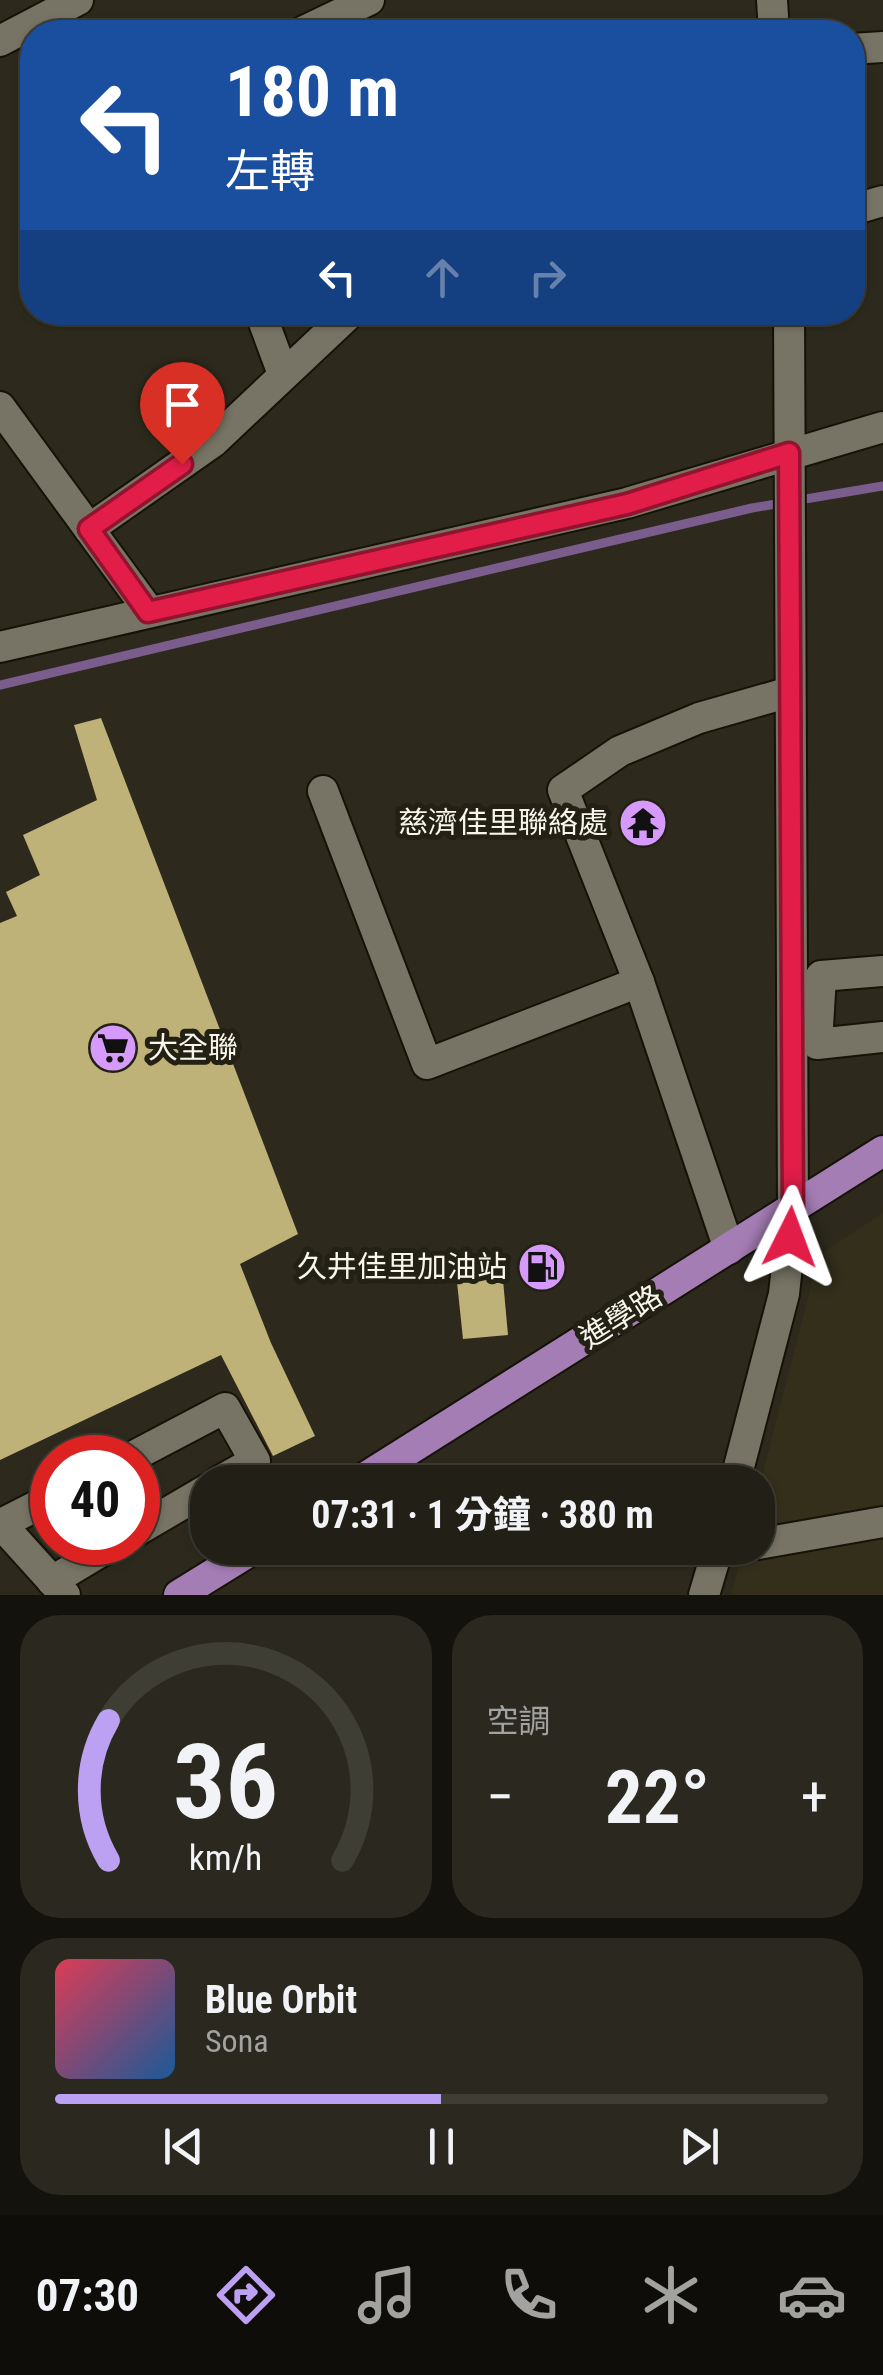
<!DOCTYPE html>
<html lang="zh-TW">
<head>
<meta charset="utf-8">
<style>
  :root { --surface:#222016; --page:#2a281f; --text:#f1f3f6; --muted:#a2a3a1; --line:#3f3e35; --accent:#bca0f2 }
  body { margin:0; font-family:"Roboto Condensed","Noto Sans TC",sans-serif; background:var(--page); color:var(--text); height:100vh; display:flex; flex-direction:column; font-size:38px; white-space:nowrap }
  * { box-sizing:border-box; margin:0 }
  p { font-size:32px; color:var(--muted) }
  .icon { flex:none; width:55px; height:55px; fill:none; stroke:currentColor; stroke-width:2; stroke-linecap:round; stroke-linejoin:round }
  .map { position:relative; height:1595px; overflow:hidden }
  .side { display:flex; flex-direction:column; gap:20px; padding:20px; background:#13120c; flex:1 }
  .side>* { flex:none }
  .hud { position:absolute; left:20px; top:20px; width:845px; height:305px; border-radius:40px; box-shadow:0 2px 8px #0004,0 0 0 2px var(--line); background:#1a4fa0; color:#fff; overflow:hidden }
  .speed { position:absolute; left:30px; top:1435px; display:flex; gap:20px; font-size:50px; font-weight:700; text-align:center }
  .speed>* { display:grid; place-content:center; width:130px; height:130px; border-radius:50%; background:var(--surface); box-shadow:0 2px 8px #0004,0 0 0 2px var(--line); line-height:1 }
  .speed .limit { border:15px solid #d22; background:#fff; color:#111 }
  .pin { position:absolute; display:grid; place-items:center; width:85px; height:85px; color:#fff; margin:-102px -42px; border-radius:50% 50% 50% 0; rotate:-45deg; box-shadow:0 0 10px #0007 }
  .pin .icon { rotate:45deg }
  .me { position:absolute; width:110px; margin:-55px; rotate:3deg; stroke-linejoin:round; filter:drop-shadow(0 0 8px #0008) }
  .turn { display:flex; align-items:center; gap:35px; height:210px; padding:0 40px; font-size:45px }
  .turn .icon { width:130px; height:130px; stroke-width:2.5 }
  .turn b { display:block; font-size:70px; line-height:85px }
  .lanes { display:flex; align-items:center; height:95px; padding:0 40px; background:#0003; justify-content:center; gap:50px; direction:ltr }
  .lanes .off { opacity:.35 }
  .big { font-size:75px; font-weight:700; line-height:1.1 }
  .side .tile { flex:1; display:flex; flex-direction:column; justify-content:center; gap:15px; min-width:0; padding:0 35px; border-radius:40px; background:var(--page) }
  .side .dial { align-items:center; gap:0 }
  .dial svg { height:260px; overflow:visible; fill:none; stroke:var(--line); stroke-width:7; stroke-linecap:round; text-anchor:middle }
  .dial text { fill:var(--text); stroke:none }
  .song { display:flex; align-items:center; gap:30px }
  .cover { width:120px; height:120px; border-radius:15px; background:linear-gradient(135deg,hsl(350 70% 55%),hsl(210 70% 35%)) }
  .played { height:10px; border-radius:5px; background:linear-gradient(90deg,var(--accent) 50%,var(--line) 50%) }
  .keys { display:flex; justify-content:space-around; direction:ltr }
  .heat { display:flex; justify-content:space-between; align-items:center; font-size:55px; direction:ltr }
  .side .tiles { flex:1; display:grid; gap:20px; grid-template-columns:1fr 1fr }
  .tile:last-child { grid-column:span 2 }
  .trip { position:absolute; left:190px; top:1465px; width:585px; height:100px; border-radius:40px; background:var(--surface); box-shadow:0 2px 8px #0004,0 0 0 2px var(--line); font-weight:700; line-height:100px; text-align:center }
  .dock { display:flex; height:160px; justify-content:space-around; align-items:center; background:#0e0d09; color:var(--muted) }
  .dock .icon { width:70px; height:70px }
  .dock .on { color:var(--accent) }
  .dock b { font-size:45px; color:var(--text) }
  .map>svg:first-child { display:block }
</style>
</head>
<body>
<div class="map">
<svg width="883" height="1595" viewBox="0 0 883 1595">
  <rect width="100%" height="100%" fill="#2d2a1d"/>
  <polygon fill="#342f1b" points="883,1213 883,1595 731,1595 743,1548 758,1548 758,1492 819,1255"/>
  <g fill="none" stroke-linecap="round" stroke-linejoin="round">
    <polyline stroke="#7a5d8c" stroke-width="9" points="0,685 752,508 883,486"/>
  </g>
  <g fill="#bfb278">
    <polygon points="101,718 298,1234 240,1264 271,1343 315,1436 273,1456 221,1355 0,1460 0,923 17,916 6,892 40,875 23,835 97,800 74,725"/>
    <polygon points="501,1258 508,1335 463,1339 455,1263"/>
  </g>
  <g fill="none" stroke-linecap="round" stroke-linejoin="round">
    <g stroke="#151207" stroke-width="34">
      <g id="minor">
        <polyline points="772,0 774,32"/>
        <polyline points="302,32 369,0"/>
        <polyline points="0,41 78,0"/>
        <polyline points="852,49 883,47"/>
        <polyline points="852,210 883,201"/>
        <polyline points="260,312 283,374"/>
        <polyline points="0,407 149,611"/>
        <polyline points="89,529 213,442 351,312"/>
        <polyline points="0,647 627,503 883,427"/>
        <polyline points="323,791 427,1064 639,982"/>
        <polyline points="883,971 821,976 817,1044 883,1037"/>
        <polyline points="729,1249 639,982 563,790 620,751 699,718 790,692"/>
        <polyline points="130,1458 225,1408 255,1461 218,1482"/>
        <polyline points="735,1482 784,1294 793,1209 789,312"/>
        <polyline points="0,1523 65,1595"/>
        <polyline points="1,1524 52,1498"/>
        <polyline points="138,1530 208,1489"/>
        <polyline points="758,1544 883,1522"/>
        <polyline points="52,1581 117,1542"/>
        <polyline points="704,1595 718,1548"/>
      </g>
    </g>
    <g stroke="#151207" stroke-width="34">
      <g id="major">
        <polyline points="358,1482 883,1151"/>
        <polyline points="179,1595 255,1548"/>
      </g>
    </g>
    <use href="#minor" stroke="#777465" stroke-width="30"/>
    <use href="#major" stroke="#a57db5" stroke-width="30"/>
  </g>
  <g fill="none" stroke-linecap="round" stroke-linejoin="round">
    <g stroke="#92132f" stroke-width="25">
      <polyline id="route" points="182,464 89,529 148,612 627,504 789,453 793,1209 790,1237"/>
    </g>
    <use href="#route" stroke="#e11d48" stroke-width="18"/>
  </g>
  <defs>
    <g id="temple-disc" transform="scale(2.5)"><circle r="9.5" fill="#d69bfa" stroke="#232014"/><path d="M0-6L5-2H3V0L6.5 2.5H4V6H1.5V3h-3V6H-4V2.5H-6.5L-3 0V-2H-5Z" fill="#111"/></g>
    <g id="supermarket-disc" transform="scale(2.5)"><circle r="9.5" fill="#d69bfa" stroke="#232014"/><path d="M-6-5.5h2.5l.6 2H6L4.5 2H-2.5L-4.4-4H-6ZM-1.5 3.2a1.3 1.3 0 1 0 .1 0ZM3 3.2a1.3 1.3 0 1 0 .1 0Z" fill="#111"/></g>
    <g id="fuel-disc" transform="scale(2.5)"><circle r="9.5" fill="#d69bfa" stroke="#232014"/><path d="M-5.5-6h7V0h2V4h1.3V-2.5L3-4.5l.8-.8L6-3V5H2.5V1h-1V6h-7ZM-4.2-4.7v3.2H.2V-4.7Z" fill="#111"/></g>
  </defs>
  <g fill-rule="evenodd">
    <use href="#temple-disc" x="643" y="823"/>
    <use href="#supermarket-disc" x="113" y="1048"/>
    <use href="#fuel-disc" x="542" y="1267"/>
  </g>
  <g text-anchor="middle" stroke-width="10" stroke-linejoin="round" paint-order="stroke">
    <g font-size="30" fill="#f7f5ec" stroke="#232014" text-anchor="end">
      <text x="608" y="833">慈濟佳里聯絡處</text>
      <text x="148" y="1058" text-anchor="start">大全聯</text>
      <text x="507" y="1277">久井佳里加油站</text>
    </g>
    <g font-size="30" fill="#f7f5ec" stroke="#232014">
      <text transform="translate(621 1317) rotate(-32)" y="10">進學路</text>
    </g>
  </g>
</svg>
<div class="speed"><div class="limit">40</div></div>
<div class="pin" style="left:182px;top:464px;background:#d93025"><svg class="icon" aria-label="arrive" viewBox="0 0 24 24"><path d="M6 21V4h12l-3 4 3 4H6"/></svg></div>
<svg class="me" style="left:790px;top:1237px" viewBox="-20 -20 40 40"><path d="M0-17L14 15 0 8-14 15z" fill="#e11d48" stroke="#fff" stroke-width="4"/></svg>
<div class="trip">07:31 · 1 分鐘 · 380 m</div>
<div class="hud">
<div class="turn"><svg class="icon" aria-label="left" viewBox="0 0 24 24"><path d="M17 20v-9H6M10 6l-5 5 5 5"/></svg><div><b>180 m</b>左轉</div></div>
<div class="lanes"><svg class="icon" aria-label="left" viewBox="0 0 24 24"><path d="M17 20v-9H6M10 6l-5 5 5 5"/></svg><svg class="icon off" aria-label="ahead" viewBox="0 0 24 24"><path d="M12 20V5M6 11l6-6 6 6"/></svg><svg class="icon off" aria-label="right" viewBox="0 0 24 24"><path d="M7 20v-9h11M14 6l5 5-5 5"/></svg></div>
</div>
</div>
<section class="side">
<div class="tiles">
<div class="tile dial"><svg viewBox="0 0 100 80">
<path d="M14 69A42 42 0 1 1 86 69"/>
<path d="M14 69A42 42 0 0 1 14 26" stroke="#bca0f2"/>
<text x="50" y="56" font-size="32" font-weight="700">36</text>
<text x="50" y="72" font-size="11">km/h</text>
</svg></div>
<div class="tile"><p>空調</p>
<div class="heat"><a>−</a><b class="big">22°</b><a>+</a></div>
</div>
<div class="tile">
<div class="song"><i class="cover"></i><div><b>Blue Orbit</b><p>Sona</p></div></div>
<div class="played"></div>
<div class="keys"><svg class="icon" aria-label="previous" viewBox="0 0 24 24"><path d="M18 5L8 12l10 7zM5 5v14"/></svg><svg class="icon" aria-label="pause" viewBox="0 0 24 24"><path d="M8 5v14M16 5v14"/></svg><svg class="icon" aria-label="next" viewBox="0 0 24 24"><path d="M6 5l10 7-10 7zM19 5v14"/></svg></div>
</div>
</div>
</section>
<nav class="dock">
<b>07:30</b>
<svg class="icon on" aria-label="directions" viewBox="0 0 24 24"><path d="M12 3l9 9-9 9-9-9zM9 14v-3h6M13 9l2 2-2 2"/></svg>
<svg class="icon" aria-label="music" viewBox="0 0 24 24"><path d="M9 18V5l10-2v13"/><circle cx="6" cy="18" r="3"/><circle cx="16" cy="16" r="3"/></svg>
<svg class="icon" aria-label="phone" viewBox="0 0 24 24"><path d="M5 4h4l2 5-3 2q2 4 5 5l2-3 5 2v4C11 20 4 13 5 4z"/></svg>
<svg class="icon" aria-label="climate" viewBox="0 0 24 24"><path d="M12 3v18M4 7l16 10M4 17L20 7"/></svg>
<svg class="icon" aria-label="car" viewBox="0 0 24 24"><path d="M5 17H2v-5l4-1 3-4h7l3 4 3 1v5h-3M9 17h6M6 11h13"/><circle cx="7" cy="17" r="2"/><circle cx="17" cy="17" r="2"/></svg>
</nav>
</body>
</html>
